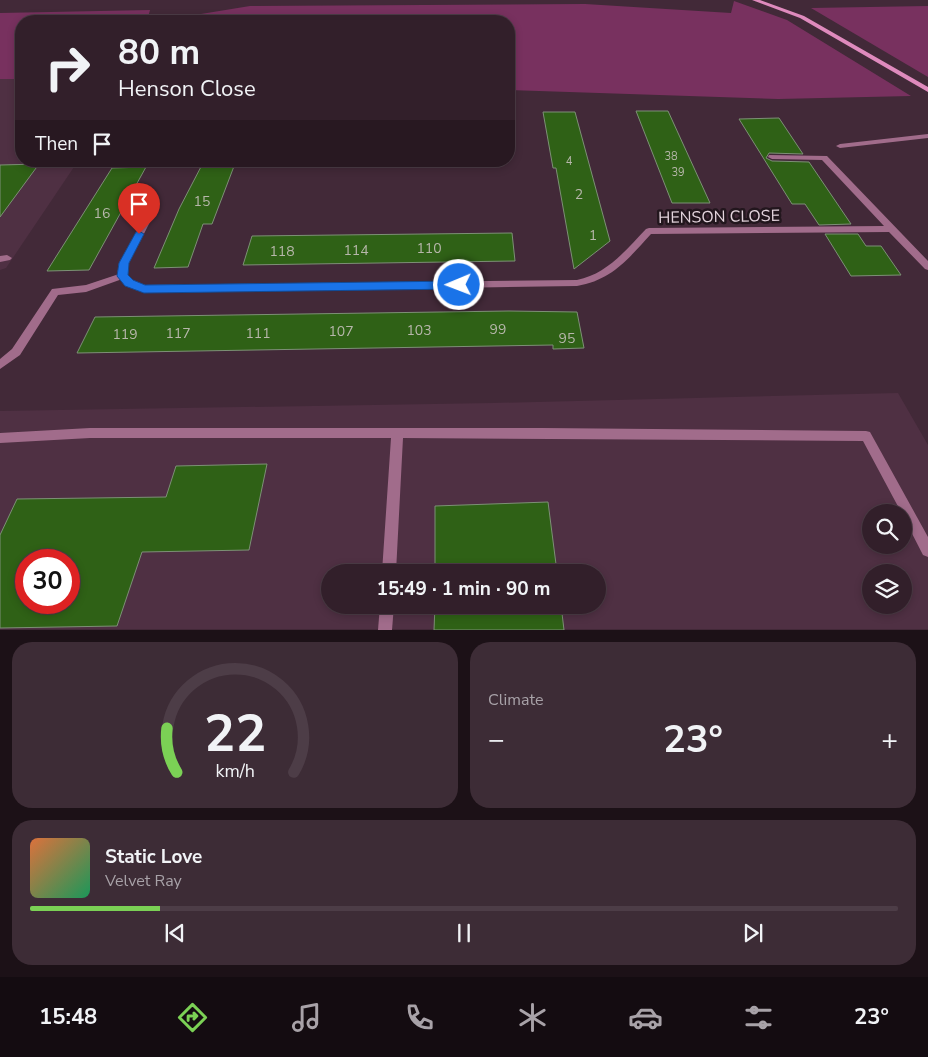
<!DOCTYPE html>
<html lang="en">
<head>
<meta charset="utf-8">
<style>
  :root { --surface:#321f2a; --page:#3d2c36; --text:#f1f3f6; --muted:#a8a2a8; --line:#4d3d47; --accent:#7bd155 }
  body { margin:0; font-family:"Nunito Sans",sans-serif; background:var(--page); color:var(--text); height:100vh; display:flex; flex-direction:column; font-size:19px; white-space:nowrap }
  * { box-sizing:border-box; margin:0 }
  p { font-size:16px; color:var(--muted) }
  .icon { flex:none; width:28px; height:28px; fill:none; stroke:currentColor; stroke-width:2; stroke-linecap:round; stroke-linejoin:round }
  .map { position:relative; height:630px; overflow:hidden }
  .drawer { display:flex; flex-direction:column; gap:12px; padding:12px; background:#1c1117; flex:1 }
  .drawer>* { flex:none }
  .top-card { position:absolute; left:15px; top:15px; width:500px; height:152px; border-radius:20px; box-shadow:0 2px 8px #0003,0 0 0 1px var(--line); background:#321f2a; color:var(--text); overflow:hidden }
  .buttons { position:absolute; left:862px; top:504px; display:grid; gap:10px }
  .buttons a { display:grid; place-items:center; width:50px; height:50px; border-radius:50%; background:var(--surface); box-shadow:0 2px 8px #0003,0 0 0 1px var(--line); font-size:25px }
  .speed { position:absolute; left:15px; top:549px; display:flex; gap:10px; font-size:25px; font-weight:700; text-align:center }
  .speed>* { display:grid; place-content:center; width:65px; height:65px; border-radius:50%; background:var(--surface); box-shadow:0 2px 8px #0003,0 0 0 1px var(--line); line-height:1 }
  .speed .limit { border:8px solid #d22; background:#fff; color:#111 }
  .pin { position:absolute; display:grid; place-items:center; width:42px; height:42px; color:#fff; margin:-51px -21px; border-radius:50% 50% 50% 0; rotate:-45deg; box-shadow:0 0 5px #0007 }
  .pin .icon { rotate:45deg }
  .me { position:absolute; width:55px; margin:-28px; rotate:269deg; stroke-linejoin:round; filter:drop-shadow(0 0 4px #0008) }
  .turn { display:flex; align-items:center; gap:18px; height:105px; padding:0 20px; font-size:22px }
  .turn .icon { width:65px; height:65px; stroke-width:2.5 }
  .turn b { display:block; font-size:35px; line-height:42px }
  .then { display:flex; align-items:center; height:48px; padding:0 20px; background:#0003; gap:10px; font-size:19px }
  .big { font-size:38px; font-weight:700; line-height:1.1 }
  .drawer .card { flex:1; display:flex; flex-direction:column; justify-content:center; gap:8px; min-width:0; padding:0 18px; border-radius:20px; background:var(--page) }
  .drawer .dial { align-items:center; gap:0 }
  .dial svg { height:130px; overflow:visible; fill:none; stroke:var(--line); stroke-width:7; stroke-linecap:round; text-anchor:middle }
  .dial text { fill:var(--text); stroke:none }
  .song { display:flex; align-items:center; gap:15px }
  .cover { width:60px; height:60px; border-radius:8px; background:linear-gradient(135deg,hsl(20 70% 55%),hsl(150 70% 35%)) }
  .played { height:5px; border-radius:2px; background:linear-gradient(90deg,var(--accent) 15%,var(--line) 15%) }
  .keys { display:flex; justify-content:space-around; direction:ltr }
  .heat { display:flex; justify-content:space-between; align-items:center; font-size:28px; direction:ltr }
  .drawer .tiles { flex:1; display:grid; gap:12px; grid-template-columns:1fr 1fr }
  .card:last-child { grid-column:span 2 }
  .trip { position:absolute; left:321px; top:564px; width:285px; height:50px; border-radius:25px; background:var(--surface); box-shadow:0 2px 8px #0003,0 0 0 1px var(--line); font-weight:700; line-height:50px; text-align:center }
  .tab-bar { display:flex; height:80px; justify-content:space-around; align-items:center; background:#140c11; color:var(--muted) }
  .tab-bar .icon { width:35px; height:35px }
  .tab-bar .current { color:var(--accent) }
  .tab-bar b { font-size:22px; color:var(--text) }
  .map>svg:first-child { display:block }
</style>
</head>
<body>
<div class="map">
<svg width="928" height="630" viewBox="0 0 928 630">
  <rect width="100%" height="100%" fill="#422938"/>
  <g fill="#4f3043" fill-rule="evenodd">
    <polygon points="0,79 21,79 21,161 78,161 6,268 0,270"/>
    <path d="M898 393 928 445V629H0V411L493 403ZM871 512H904V545H871ZM26 560H69V602H26ZM330 572H598V605H330ZM871 572H904V605H871Z"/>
  </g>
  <g fill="#78315f">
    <polygon points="734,1 787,20 911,96 778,99 509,90 509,21 158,21 250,6 585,4 731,13"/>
    <polygon points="928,6 928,77 811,8"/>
    <polygon points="150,10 147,21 21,21 21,79 0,79 0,13"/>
  </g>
  <g fill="#2f6116" stroke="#7d9076" fill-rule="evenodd">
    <polygon points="636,111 668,111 710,203 672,203"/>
    <polygon points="543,112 575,112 610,241 574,269 556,168 553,168"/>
    <polygon points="779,118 803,154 769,153 766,158 772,161 809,162 851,224 819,225 805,204 792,204 739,119"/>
    <polygon points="204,161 236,161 212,224 203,224 188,267 154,268 179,209"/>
    <polygon points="39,164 0,217 0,165"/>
    <polygon points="146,167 89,270 47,271 112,168"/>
    <polygon points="512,233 515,261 243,265 252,236"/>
    <polygon points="825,234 858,234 866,246 881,246 901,275 851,276"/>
    <polygon points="509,311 577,312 584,348 553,349 553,345 77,353 95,317"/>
    <path d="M267 464 249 550 142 552 117 626 0 628V535L17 499 166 497 176 466ZM26 560H69V602H26Z"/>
    <polygon points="548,502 557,572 435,572 435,506"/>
    <polygon points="435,605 561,605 564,630 434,630"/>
  </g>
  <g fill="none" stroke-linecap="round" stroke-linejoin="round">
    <g fill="#a16c8b" fill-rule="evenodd">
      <polygon points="928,134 928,138 840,148 836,146 840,144"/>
      <polygon points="7,255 12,258 10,260 0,262 0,256"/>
      <polygon points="122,273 127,276 125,278 86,292 58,295 20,355 0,369 0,359 12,349 52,289 86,285"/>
      <polygon points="90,428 543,428 866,431 870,432 928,537 928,557 923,555 904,518 904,512 901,512 863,441 403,438 396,572 382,572 391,438 90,438 0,443 0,433"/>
      <polygon points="380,605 394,605 392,630 378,630"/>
    </g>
    <path fill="#a16c8b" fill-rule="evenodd" d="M769 155 827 156 928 261V270L925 269 889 232 651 234C628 259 612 280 577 286L144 293 126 285 117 276 119 263 143 220 147 217 151 220 129 263 127 275 132 281 145 285 577 280C607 274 626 250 646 229L649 228 884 226 822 160 772 159 768 157Z"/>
    <polygon fill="#df8abd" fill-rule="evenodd" points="752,0 760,0 804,16 928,87 928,92 800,18"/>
  </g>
  <polygon fill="#1a73e8" stroke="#114b97" points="139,231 144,234 129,263 128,275 133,280 145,285 459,281 465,285 459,289 144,293 125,286 117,276 119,263 136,232"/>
  <g text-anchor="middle" stroke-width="5" stroke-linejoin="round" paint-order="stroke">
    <g font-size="11" fill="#b7b7ab">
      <text x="671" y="160">38</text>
      <text x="569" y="165">4</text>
      <text x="678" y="176">39</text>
    </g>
    <g font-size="14" fill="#b7b7ab">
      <text x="579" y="199">2</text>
      <text x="202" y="206">15</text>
      <text x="102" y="218">16</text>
      <text x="593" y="240">1</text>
      <text x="429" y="253">110</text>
      <text x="356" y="255">114</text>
      <text x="282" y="256">118</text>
      <text x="498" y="334">99</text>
      <text x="419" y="335">103</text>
      <text x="341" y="336">107</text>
      <text x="178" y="338">117</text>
      <text x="258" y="338">111</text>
      <text x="125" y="339">119</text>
      <text x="567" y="343">95</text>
    </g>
    <g font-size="16" fill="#e4d4dd" stroke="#22161d">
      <text transform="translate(719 216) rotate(-1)" y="6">HENSON CLOSE</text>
    </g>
  </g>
</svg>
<div class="buttons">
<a><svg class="icon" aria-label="search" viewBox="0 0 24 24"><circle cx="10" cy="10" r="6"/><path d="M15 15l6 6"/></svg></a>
<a><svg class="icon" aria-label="layers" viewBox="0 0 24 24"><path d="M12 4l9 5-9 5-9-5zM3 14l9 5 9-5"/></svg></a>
</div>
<div class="speed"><div class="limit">30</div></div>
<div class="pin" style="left:139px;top:234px;background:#d93025"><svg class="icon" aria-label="arrive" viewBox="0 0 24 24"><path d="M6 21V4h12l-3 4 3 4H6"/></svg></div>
<svg class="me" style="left:459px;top:285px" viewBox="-20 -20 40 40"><circle r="17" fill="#1a73e8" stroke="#fff" stroke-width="3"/><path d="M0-11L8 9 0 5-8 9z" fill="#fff"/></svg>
<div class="trip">15:49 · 1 min · 90 m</div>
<div class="top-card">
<div class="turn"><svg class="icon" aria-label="right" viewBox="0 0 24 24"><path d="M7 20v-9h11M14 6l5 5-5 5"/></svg><div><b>80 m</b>Henson Close</div></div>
<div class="then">Then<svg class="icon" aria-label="arrive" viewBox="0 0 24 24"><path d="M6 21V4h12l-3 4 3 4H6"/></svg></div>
</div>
</div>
<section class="drawer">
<div class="tiles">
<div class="card dial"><svg viewBox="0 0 100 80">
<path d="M14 69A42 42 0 1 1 86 69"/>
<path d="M14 69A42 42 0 0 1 8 42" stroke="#7bd155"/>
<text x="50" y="56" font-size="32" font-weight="700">22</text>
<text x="50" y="72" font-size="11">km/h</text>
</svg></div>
<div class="card"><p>Climate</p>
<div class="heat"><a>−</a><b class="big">23°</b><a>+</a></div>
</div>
<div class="card">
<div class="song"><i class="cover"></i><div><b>Static Love</b><p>Velvet Ray</p></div></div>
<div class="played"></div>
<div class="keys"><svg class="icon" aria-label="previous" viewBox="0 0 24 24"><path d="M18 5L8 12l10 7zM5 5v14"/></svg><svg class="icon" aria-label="pause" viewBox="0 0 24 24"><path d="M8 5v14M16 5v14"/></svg><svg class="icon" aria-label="next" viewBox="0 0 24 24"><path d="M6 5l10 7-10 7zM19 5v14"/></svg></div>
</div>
</div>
</section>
<nav class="tab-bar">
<b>15:48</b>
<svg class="icon current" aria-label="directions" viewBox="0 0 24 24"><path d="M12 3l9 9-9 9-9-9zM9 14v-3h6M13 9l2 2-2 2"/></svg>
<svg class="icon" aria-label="music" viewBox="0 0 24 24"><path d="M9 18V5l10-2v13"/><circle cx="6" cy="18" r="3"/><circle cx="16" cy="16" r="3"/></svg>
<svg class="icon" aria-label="phone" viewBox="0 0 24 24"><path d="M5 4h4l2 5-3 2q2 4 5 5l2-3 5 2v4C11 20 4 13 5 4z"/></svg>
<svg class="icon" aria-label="climate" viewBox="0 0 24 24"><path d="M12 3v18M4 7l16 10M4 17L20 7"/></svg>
<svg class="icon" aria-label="car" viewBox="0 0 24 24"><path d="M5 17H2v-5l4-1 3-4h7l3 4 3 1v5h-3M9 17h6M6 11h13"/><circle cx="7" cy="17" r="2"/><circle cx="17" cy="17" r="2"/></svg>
<svg class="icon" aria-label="filters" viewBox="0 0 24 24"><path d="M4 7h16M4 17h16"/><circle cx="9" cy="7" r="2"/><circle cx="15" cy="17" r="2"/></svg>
<b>23°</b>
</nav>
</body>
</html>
